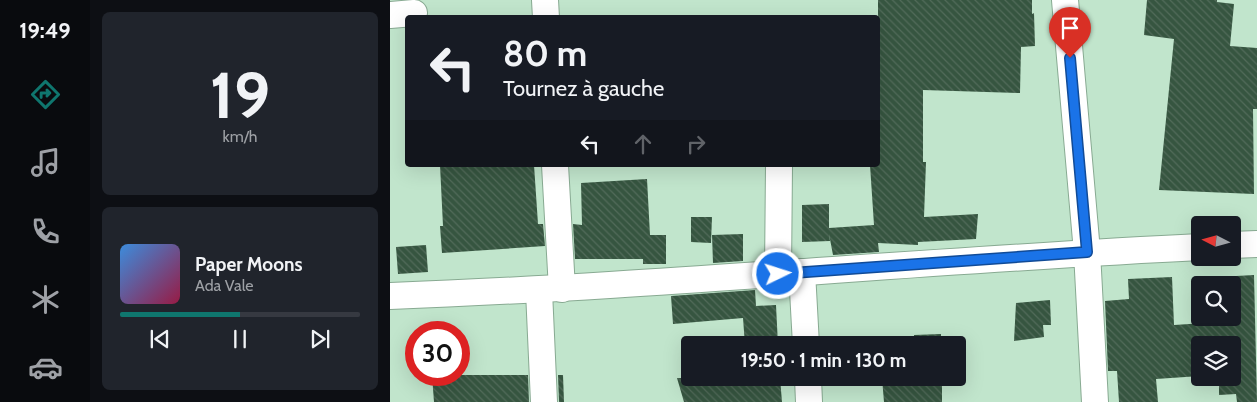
<!DOCTYPE html>
<html lang="fr">
<head>
<meta charset="utf-8">
<style>
  :root { --surface:#171b24; --page:#20242c; --text:#f1f3f6; --muted:#9ea1a6; --line:#363941; --accent:#0f766e }
  body { margin:0; font-family:Cabin,sans-serif; background:var(--page); color:var(--text); height:100vh; display:flex; flex-direction:column; font-size:19px; white-space:nowrap }
  * { box-sizing:border-box; margin:0 }
  p { font-size:16px; color:var(--muted) }
  .icon { flex:none; width:28px; height:28px; fill:none; stroke:currentColor; stroke-width:2; stroke-linecap:round; stroke-linejoin:round }
  .map { position:relative; flex:1; overflow:hidden }
  .drawer { display:flex; flex-direction:column; gap:12px; padding:12px; background:#0d0f14; width:300px }
  .drawer>* { flex:none }
  .banner { position:absolute; left:15px; top:15px; width:475px; height:152px; border-radius:5px; box-shadow:0 5px 20px #0002; background:#171b24; color:var(--text); overflow:hidden }
  .needle { width:32px; rotate:276deg }
  .buttons { position:absolute; left:801px; top:216px; display:grid; gap:10px }
  .buttons a { display:grid; place-items:center; width:50px; height:50px; border-radius:5px; background:var(--surface); box-shadow:0 5px 20px #0002; font-size:25px }
  .speed { position:absolute; left:15px; top:321px; display:flex; gap:10px; font-size:25px; font-weight:700; text-align:center }
  .speed>* { display:grid; place-content:center; width:65px; height:65px; border-radius:50%; background:var(--surface); box-shadow:0 5px 20px #0002; line-height:1 }
  .speed .limit { border:8px solid #d22; background:#fff; color:#111 }
  .pin { position:absolute; display:grid; place-items:center; width:42px; height:42px; color:#fff; margin:-51px -21px; border-radius:50% 50% 50% 0; rotate:-45deg; box-shadow:0 0 5px #0007 }
  .pin .icon { rotate:45deg }
  .me { position:absolute; width:55px; margin:-28px; rotate:86deg; stroke-linejoin:round; filter:drop-shadow(0 0 4px #0008) }
  .turn { display:flex; align-items:center; gap:18px; height:105px; padding:0 15px; font-size:22px }
  .turn .icon { width:65px; height:65px; stroke-width:2.5 }
  .turn b { display:block; font-size:35px; line-height:42px }
  .lanes { display:flex; align-items:center; height:48px; padding:0 15px; background:#0003; justify-content:center; gap:25px; direction:ltr }
  .lanes .off { opacity:.35 }
  .drawer .widget { flex:1; display:flex; flex-direction:column; justify-content:center; gap:8px; min-width:0; padding:0 18px; border-radius:8px; background:var(--page) }
  .drawer .dial { align-items:center; gap:0 }
  .dial b { font-size:65px; line-height:1 }
  .song { display:flex; align-items:center; gap:15px }
  .cover { width:60px; height:60px; border-radius:8px; background:linear-gradient(135deg,hsl(210 70% 55%),hsl(340 70% 35%)) }
  .played { height:5px; border-radius:2px; background:linear-gradient(90deg,var(--accent) 50%,var(--line) 50%) }
  .keys { display:flex; justify-content:space-around; direction:ltr }
  .trip { position:absolute; left:291px; top:336px; width:285px; height:50px; border-radius:5px; background:var(--surface); box-shadow:0 5px 20px #0002; font-weight:700; line-height:50px; text-align:center }
  main { display:flex; flex:1; min-height:0 }
  .tabs { display:flex; flex-direction:column; width:90px; justify-content:space-around; align-items:center; background:#090b0e; color:var(--muted) }
  .tabs .icon { width:35px; height:35px }
  .tabs .active { color:var(--accent) }
  .tabs b { font-size:22px; color:var(--text) }
  .map>svg:first-child { display:block }
</style>
</head>
<body>
<main>
<nav class="tabs">
<b>19:49</b>
<svg class="icon active" aria-label="directions" viewBox="0 0 24 24"><path d="M12 3l9 9-9 9-9-9zM9 14v-3h6M13 9l2 2-2 2"/></svg>
<svg class="icon" aria-label="music" viewBox="0 0 24 24"><path d="M9 18V5l10-2v13"/><circle cx="6" cy="18" r="3"/><circle cx="16" cy="16" r="3"/></svg>
<svg class="icon" aria-label="phone" viewBox="0 0 24 24"><path d="M5 4h4l2 5-3 2q2 4 5 5l2-3 5 2v4C11 20 4 13 5 4z"/></svg>
<svg class="icon" aria-label="climate" viewBox="0 0 24 24"><path d="M12 3v18M4 7l16 10M4 17L20 7"/></svg>
<svg class="icon" aria-label="car" viewBox="0 0 24 24"><path d="M5 17H2v-5l4-1 3-4h7l3 4 3 1v5h-3M9 17h6M6 11h13"/><circle cx="7" cy="17" r="2"/><circle cx="17" cy="17" r="2"/></svg>
</nav>
<section class="drawer">
<div class="widget dial"><b>19</b><p>km/h</p></div>
<div class="widget">
<div class="song"><i class="cover"></i><div><b>Paper Moons</b><p>Ada Vale</p></div></div>
<div class="played"></div>
<div class="keys"><svg class="icon" aria-label="previous" viewBox="0 0 24 24"><path d="M18 5L8 12l10 7zM5 5v14"/></svg><svg class="icon" aria-label="pause" viewBox="0 0 24 24"><path d="M8 5v14M16 5v14"/></svg><svg class="icon" aria-label="next" viewBox="0 0 24 24"><path d="M6 5l10 7-10 7zM19 5v14"/></svg></div>
</div>
</section>
<div class="map">
<svg width="867" height="402" viewBox="0 0 867 402">
  <defs>
    <pattern id="building-back-hatch" width="6" height="6" patternUnits="userSpaceOnUse" patternTransform="scale(1.25)"><rect width="6" height="6" fill="#365540"/><path d="M-1 5l2 2M0 0l6 6M5-1l2 2" fill="none" stroke="#526b5a"/></pattern>
  </defs>
  <rect width="100%" height="100%" fill="#c1e5cc"/>
  <g fill="url(#building-back-hatch)">
    <polygon points="488,0 642,0 642,14 644,13 645,46 631,47 630,93 533,90 533,162 536,162 534,217 588,214 586,239 528,242 528,245 488,243 489,252 443,255 439,234 440,241 412,242 412,205 439,204 439,228 484,225 480,165 488,165"/>
    <polygon points="757,0 827,0 827,2 844,4 840,46 867,48 867,109 863,109 864,194 769,190 784,39 754,35"/>
    <polygon points="50,165 144,165 148,224 153,224 155,246 52,253 50,226 53,226"/>
    <polygon points="257,179 260,235 276,235 276,264 253,264 253,259 185,259 183,224 192,225 191,183"/>
    <polygon points="301,217 322,217 321,243 301,242"/>
    <polygon points="353,234 353,261 323,263 322,235"/>
    <polygon points="36,245 38,272 8,274 6,247"/>
    <polygon points="864,275 867,402 847,402 846,394 829,395 829,378 842,378 842,345 810,345 810,376 766,379 768,402 729,402 727,371 718,371 715,301 739,299 738,279 782,277 784,325 830,322 830,318 842,318 842,285 828,285 828,277"/>
    <polygon points="365,290 366,306 386,305 388,345 355,345 353,318 283,324 281,296"/>
    <polygon points="660,300 661,325 653,325 654,337 624,341 626,303"/>
    <polygon points="551,334 551,345 524,345 524,335"/>
    <polygon points="42,375 138,375 139,402 44,402"/>
    <polygon points="168,375 173,375 174,402 169,402"/>
    <polygon points="287,378 390,378 392,402 294,402"/>
    <polygon points="492,378 552,378 552,402 494,402"/>
  </g>
  <g fill="none" stroke-linecap="round" stroke-linejoin="round">
    <g stroke="#88aa92" stroke-width="28">
      <g id="minor">
        <polyline points="155,0 156,18"/>
        <polyline points="675,0 697,252 705,402"/>
        <polyline points="0,15 24,13"/>
        <polyline points="165,165 172,289"/>
        <polyline points="842,245 867,244"/>
        <polyline points="412,272 416,345"/>
        <polyline points="388,274 389,165"/>
        <polyline points="149,291 154,402"/>
        <path d="M0 296C270 286 540 260 810 247"/>
        <polyline points="418,378 419,402"/>
      </g>
    </g>
    <use href="#minor" stroke="#fff" stroke-width="26"/>
  </g>
  <g fill="none" stroke-linecap="round" stroke-linejoin="round">
    <g stroke="#114b97" stroke-width="12">
      <polyline id="route" points="388,274 697,252 680,58"/>
    </g>
    <use href="#route" stroke="#1a73e8" stroke-width="9"/>
  </g>
</svg>
<div class="buttons">
<a><svg class="needle" viewBox="-14 -14 28 28"><path d="M0-13l5 13h-10z" fill="#e53935"/><path d="M0 13l5-13h-10z" fill="#9ea1a6"/></svg></a>
<a><svg class="icon" aria-label="search" viewBox="0 0 24 24"><circle cx="10" cy="10" r="6"/><path d="M15 15l6 6"/></svg></a>
<a><svg class="icon" aria-label="layers" viewBox="0 0 24 24"><path d="M12 4l9 5-9 5-9-5zM3 14l9 5 9-5"/></svg></a>
</div>
<div class="speed"><div class="limit">30</div></div>
<div class="pin" style="left:680px;top:58px;background:#d93025"><svg class="icon" aria-label="arrive" viewBox="0 0 24 24"><path d="M6 21V4h12l-3 4 3 4H6"/></svg></div>
<svg class="me" style="left:388px;top:274px" viewBox="-20 -20 40 40"><circle r="17" fill="#1a73e8" stroke="#fff" stroke-width="3"/><path d="M0-11L8 9 0 5-8 9z" fill="#fff"/></svg>
<div class="trip">19:50 · 1 min · 130 m</div>
<div class="banner">
<div class="turn"><svg class="icon" aria-label="left" viewBox="0 0 24 24"><path d="M17 20v-9H6M10 6l-5 5 5 5"/></svg><div><b>80 m</b>Tournez à gauche</div></div>
<div class="lanes"><svg class="icon" aria-label="left" viewBox="0 0 24 24"><path d="M17 20v-9H6M10 6l-5 5 5 5"/></svg><svg class="icon off" aria-label="ahead" viewBox="0 0 24 24"><path d="M12 20V5M6 11l6-6 6 6"/></svg><svg class="icon off" aria-label="right" viewBox="0 0 24 24"><path d="M7 20v-9h11M14 6l5 5-5 5"/></svg></div>
</div>
</div>
</main>
</body>
</html>
